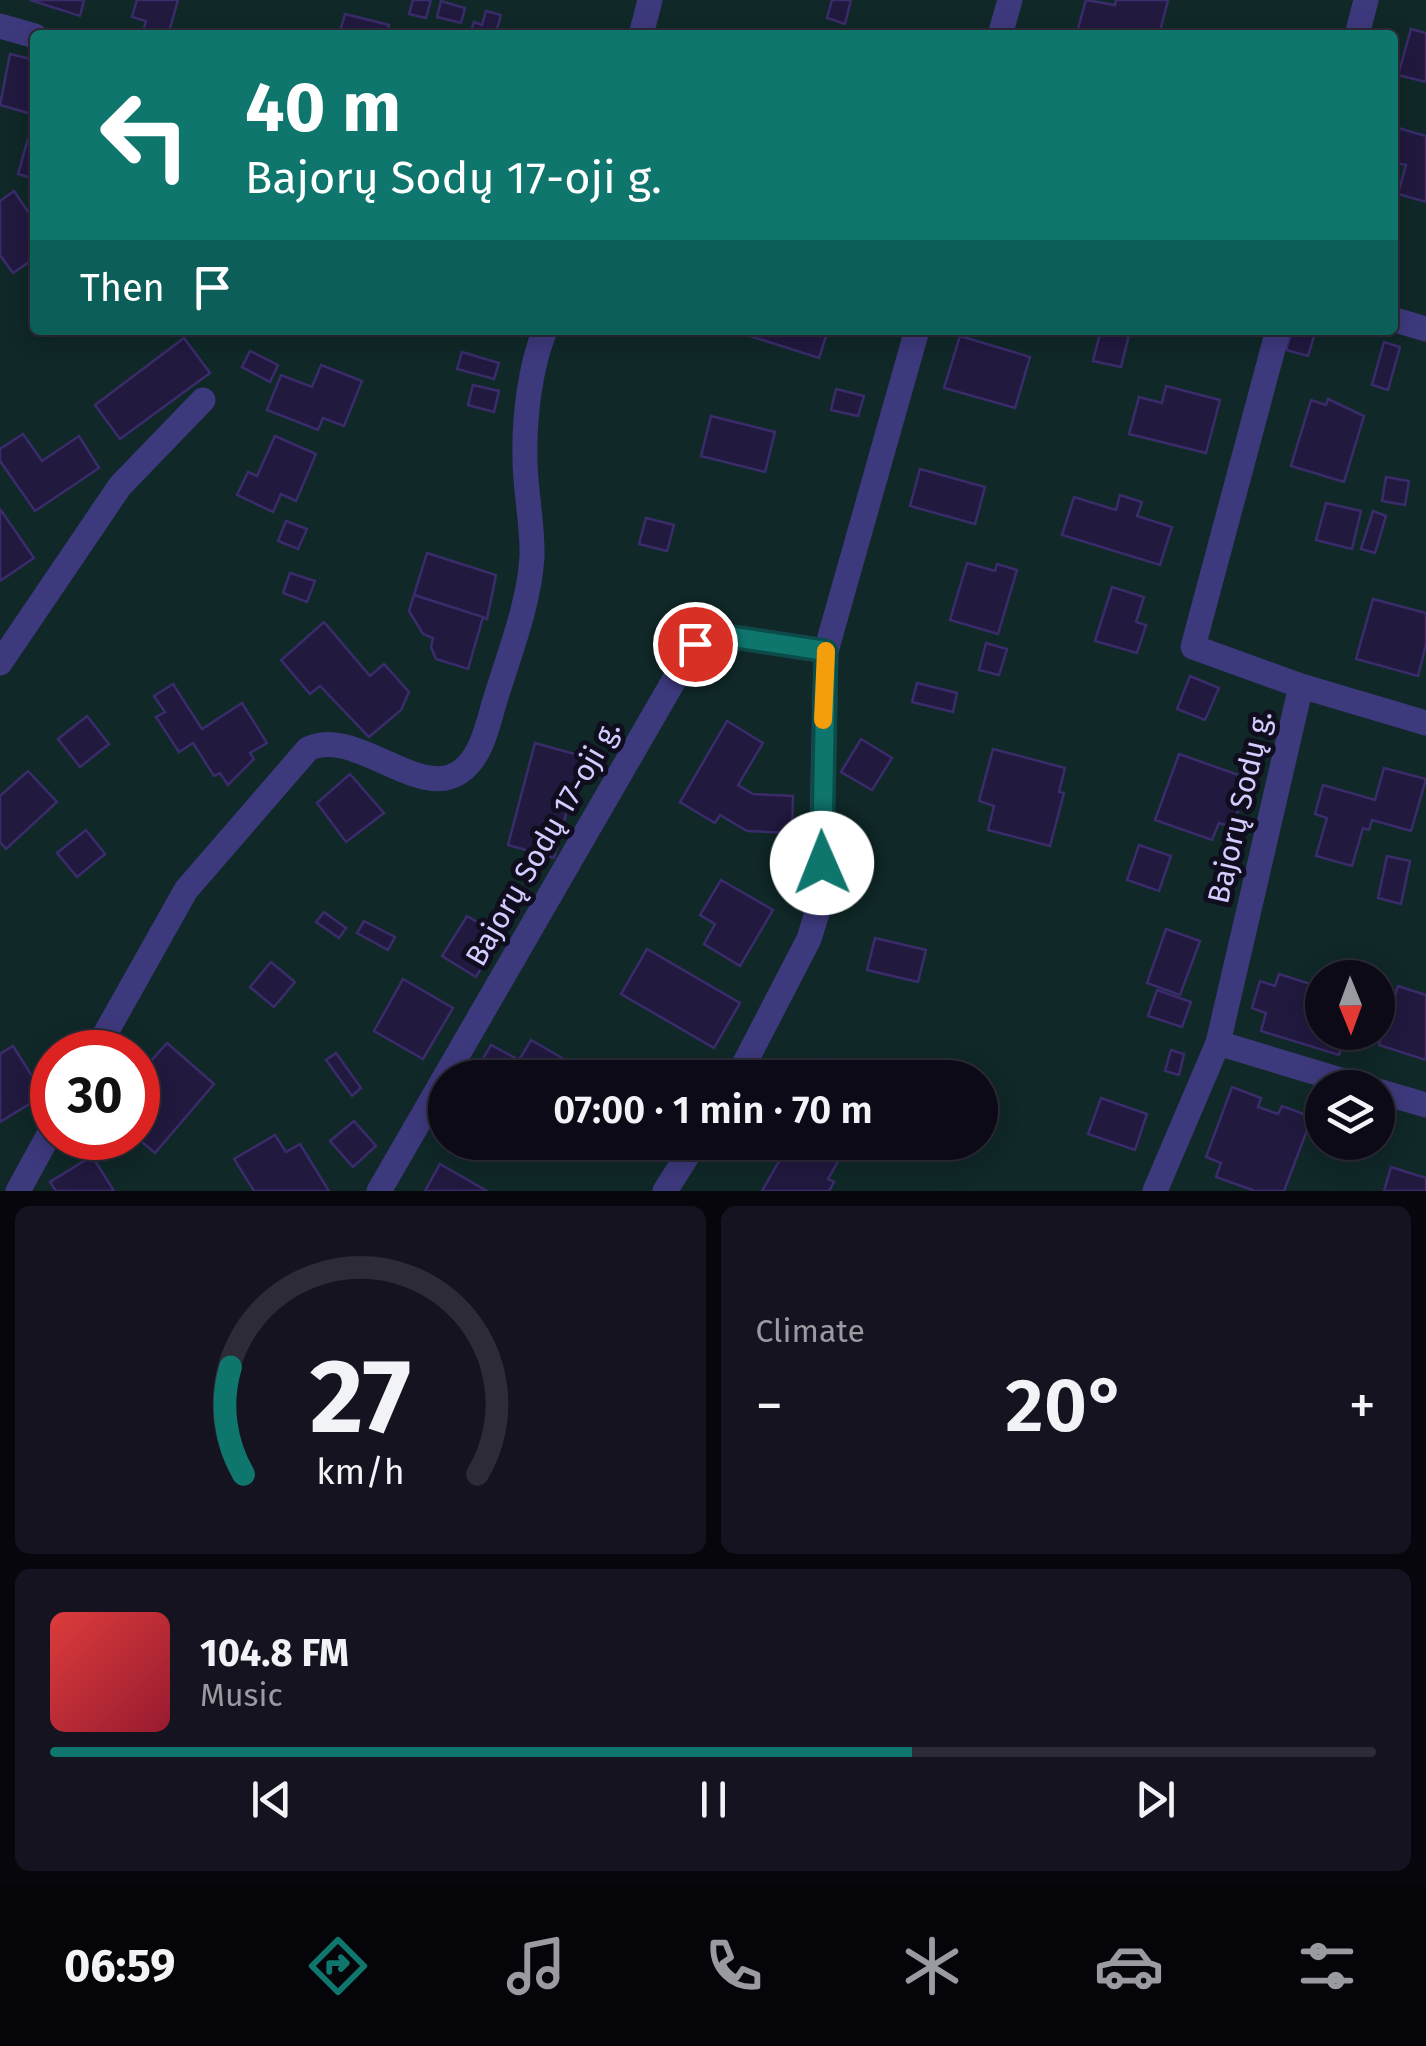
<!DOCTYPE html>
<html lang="en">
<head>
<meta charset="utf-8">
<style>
  :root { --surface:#0c0a17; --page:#151320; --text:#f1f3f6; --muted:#9a9aa1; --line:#2c2b36; --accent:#0f766e }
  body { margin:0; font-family:"Fira Sans",sans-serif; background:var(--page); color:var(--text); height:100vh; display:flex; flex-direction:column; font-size:38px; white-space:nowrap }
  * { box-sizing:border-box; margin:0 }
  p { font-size:32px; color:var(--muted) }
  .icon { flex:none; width:55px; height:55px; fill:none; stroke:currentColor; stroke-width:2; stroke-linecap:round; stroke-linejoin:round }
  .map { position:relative; height:1191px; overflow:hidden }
  .drawer { display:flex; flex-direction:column; gap:15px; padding:15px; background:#07060d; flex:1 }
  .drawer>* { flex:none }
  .banner { position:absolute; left:30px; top:30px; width:1368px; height:305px; border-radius:10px; box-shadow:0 5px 25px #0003,0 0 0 2px var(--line); background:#0f766e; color:#fff; overflow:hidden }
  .needle { width:65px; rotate:179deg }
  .buttons { position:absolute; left:1305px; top:960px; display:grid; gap:20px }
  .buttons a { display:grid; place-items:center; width:90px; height:90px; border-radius:50%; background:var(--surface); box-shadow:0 5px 25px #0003,0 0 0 2px var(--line); font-size:50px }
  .speed { position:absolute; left:30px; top:1030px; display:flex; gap:20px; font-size:50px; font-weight:700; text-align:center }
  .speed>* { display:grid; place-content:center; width:130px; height:130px; border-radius:50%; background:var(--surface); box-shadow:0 5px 25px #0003,0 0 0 2px var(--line); line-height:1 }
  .speed .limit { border:15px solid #d22; background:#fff; color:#111 }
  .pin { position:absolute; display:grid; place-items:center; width:85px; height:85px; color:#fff; margin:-42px; border:5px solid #fff; border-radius:50%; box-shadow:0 2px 10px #0007 }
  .me { position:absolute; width:110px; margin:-55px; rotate:359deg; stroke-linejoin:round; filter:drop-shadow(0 0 8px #0008) }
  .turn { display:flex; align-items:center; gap:35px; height:210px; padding:0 50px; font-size:45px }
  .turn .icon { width:130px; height:130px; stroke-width:2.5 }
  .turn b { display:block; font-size:70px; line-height:85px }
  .then { display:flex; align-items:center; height:95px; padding:0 50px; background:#0003; gap:20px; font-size:38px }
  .big { font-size:75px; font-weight:600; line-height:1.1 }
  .drawer .tile { flex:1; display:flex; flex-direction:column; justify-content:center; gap:15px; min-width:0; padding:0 35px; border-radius:15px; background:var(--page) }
  .drawer .dial { align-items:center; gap:0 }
  .dial svg { height:260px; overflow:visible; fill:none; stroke:var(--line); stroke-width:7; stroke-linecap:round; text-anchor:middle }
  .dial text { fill:var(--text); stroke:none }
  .song { display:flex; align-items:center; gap:30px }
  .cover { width:120px; height:120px; border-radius:15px; background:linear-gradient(135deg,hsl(0 70% 55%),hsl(350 70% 35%)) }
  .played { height:10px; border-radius:5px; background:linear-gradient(90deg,var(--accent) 65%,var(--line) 65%) }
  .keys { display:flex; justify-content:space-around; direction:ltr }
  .heat { display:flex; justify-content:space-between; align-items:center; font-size:55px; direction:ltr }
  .drawer .tiles { flex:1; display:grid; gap:15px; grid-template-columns:1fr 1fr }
  .tile:last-child { grid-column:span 2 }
  .trip { position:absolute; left:428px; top:1060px; width:570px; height:100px; border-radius:50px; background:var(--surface); box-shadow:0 5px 25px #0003,0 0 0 2px var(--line); font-weight:600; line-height:100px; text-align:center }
  .dock { display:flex; height:160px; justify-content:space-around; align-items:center; background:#050409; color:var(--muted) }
  .dock .icon { width:70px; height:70px }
  .dock .selected { color:var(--accent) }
  .dock b { font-size:45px; color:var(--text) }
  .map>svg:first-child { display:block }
</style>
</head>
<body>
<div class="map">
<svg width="1426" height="1191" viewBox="0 0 1426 1191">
  <rect width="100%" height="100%" fill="#100d1f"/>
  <path fill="#102828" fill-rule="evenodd" d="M0 0H1426V1191H0ZM35 35H1392V330H35ZM1322 978H1378V1032H1322ZM52 1052H138V1138H52ZM445 1078H980V1142H445ZM1322 1088H1378V1142H1322Z"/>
  <g fill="#22193f" stroke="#3a2c6b" stroke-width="2.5">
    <polygon points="30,0 84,0 80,16"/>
    <polygon points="137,0 178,0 168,35 142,35 146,21 132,17"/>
    <polygon points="413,0 431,0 426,18 409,14"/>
    <polygon points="832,0 851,0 845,24 827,18"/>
    <polygon points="1086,0 1115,5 1116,0 1168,0 1159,35 1077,32"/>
    <polygon points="441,1 465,8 461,23 437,17"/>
    <polygon points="486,11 501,15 497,29 504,35 470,35 474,22 482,25"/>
    <polygon points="345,14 389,25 386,35 339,35"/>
    <polygon points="1411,29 1426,33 1426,82 1398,75"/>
    <polygon points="10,54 35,60 35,115 0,105"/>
    <polygon points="1395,127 1426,136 1426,202 1398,194 1406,165 1392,162"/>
    <polygon points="28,139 35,141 35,179 18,174"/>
    <polygon points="14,191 35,222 35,258 13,273 0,255 0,201"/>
    <polygon points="731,330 828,330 819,358"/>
    <polygon points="1101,330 1130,331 1121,367 1093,361"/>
    <polygon points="1292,330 1316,330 1308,356 1286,350"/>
    <polygon points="960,336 1030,357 1015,408 944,388"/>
    <polygon points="184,338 210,373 120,439 95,405"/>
    <polygon points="1384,342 1400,347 1388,390 1372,385"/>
    <polygon points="250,351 278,365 270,382 242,367"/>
    <polygon points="462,352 499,363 494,379 457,369"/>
    <polygon points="321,365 362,381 344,426 323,418 318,430 267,410 281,375 312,387"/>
    <polygon points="473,385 499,391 494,412 468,405"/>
    <polygon points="1166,386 1220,400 1206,453 1129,434 1139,397 1162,403"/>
    <polygon points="836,389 864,396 858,416 831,410"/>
    <polygon points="1328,399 1364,416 1344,482 1291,466 1311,400 1326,405"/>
    <polygon points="711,416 775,432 765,472 701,456"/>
    <polygon points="23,434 42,461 79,436 99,468 35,511 0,461 0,449"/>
    <polygon points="275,436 316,454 296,501 281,494 273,512 237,495 248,472 257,476"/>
    <polygon points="920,469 985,487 975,524 910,506"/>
    <polygon points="1386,477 1409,481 1405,505 1382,501"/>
    <polygon points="1120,495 1142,502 1137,516 1172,527 1160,565 1062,535 1074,497 1116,510"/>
    <polygon points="1326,503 1361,511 1352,549 1316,540"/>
    <polygon points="0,509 34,558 0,581"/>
    <polygon points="1373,511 1386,516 1375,553 1361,549"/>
    <polygon points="646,518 674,525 667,551 639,544"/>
    <polygon points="286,521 307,529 298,549 278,541"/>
    <polygon points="427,553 496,575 487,619 414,595"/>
    <polygon points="967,563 995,571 997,564 1017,570 998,634 950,620"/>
    <polygon points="290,573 315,581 307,602 283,593"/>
    <polygon points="1112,587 1144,597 1136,622 1146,625 1137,653 1095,641"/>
    <polygon points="414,595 483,617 468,669 436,659 431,647 433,638 423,634 409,611"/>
    <polygon points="1373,599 1426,613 1426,645 1418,676 1356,659"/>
    <polygon points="324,622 370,676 384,664 409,692 401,710 369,737 320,686 310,694 281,660"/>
    <polygon points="986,643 1007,649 999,675 979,670"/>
    <polygon points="1190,676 1219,688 1205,720 1177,709"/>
    <polygon points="917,683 957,693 953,712 912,702"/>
    <polygon points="173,684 202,729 242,703 267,743 250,753 254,759 228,785 220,773 214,776 193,743 179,752 156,717 165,712 154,696"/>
    <polygon points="87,716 109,744 80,767 58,739"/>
    <polygon points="727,721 763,743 738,785 753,794 793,796 792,833 747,831 720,815 715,823 680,802"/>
    <polygon points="861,739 892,758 872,790 841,772"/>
    <polygon points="535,743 582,756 554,858 508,845"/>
    <polygon points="993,749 1065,768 1059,792 1064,793 1050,846 988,830 994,806 979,801"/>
    <polygon points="1179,754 1250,779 1232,827 1219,823 1212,840 1155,820"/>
    <polygon points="1384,768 1426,779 1411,831 1372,820 1369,830 1363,828 1352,866 1316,856 1327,818 1315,814 1323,785 1375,800"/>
    <polygon points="28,771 57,802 6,849 0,842 0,796"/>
    <polygon points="350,774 384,813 346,842 317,803"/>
    <polygon points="86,830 105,854 77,877 57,853"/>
    <polygon points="1139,845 1171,856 1159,891 1127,880"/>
    <polygon points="1387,856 1410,861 1401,904 1378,898"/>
    <polygon points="721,880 773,910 740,966 704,944 715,924 700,915"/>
    <polygon points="324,912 346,928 339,938 316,922"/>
    <polygon points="467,916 500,936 476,977 442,956"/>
    <polygon points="364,921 395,937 388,950 357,933"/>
    <polygon points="1166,929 1200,941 1180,995 1147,983"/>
    <polygon points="875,938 926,950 918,982 867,970"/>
    <polygon points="647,949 740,1003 714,1048 621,994"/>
    <polygon points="271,962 295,982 274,1007 250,987"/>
    <polygon points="1279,974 1320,987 1312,1016 1322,1020 1322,1032 1346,1032 1339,1055 1261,1031 1266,1013 1252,1008 1260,981 1275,986"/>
    <polygon points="403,979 453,1008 423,1059 374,1031"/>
    <polygon points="1398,986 1426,995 1426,1060 1379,1045"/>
    <polygon points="1157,990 1191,1002 1182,1027 1148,1016"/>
    <polygon points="531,1040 588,1073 585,1078 472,1078 491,1045 519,1060"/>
    <polygon points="167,1043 214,1084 155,1153 137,1138 138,1099 155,1079 144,1069"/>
    <polygon points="13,1046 44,1095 0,1122 0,1054"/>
    <polygon points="1171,1050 1184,1054 1179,1075 1165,1071"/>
    <polygon points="336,1053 361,1088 352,1096 326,1060"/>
    <polygon points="826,1059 857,1075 856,1078 817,1078"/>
    <polygon points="1232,1087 1261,1098 1258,1107 1278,1114 1282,1106 1312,1117 1284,1191 1255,1191 1216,1177 1221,1163 1206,1157"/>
    <polygon points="1101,1098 1147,1114 1135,1150 1088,1134"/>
    <polygon points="354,1121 376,1146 353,1167 330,1141"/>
    <polygon points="275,1135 286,1152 300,1144 329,1191 254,1191 234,1159"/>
    <polygon points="790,1142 814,1142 840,1158 828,1179 834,1182 829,1191 762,1191"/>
    <polygon points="92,1156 114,1191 56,1191 50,1182"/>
    <polygon points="440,1164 487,1191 425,1191"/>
    <polygon points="1391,1167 1426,1178 1426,1191 1384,1191"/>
  </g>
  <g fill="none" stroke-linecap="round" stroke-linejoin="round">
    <g stroke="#3d397d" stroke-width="25">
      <polyline points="0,26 35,36"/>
      <polyline points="641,35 650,0"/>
      <polyline points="1000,35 1010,0"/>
      <polyline points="1357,35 1366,0"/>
      <polyline points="1392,319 1426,329"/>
      <polyline points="0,663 120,486 203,400"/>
      <polyline points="1301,686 1426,723"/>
      <polyline points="1218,1043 1367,1088"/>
      <path d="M95 1052 186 890 308 749C356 726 418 801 460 772 483 756 488 722 496 697 510 652 529 604 532 557 533 524 525 491 525 458 524 418 530 367 545 330"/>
      <polyline points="737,1078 809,939 820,903 826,651 917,330"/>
      <polyline points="1378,1091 1426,1105"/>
      <polyline points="18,1191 52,1129"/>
      <polyline points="379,1191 695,644 713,634 826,651"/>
      <polyline points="665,1191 696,1142"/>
      <polyline points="1155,1191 1218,1043 1301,686 1193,647 1278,330"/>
    </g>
  </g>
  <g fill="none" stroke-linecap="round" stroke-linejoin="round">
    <g stroke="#0a4d48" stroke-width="25">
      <polyline id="route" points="695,644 713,634 826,651 822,863"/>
    </g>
    <use href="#route" stroke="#0f766e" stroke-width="18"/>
    <polyline stroke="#f59e0b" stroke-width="18" points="823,720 826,651"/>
  </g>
  <g text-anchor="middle" stroke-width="10" stroke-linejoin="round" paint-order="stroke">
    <g font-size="30" fill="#d3ccfe" stroke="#100d1f">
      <text transform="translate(1240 807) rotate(-77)" y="10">Bajorų Sodų g.</text>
      <text transform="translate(543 843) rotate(-60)" y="10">Bajorų Sodų 17-oji g.</text>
    </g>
  </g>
</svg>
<div class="buttons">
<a><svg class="needle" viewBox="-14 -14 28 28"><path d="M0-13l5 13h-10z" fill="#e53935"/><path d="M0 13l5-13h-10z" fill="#9a9aa1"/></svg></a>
<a><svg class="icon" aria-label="layers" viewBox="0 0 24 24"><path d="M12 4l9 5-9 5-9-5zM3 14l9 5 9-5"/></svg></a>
</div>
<div class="speed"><div class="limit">30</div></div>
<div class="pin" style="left:695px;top:644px;background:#d93025"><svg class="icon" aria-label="arrive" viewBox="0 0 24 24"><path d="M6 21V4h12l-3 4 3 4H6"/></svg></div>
<svg class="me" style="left:822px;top:863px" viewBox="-20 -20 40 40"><circle r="19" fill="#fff"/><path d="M0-13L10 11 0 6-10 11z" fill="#0f766e"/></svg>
<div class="trip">07:00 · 1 min · 70 m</div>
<div class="banner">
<div class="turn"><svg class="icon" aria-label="left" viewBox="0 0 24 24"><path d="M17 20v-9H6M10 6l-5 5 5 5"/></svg><div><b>40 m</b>Bajorų Sodų 17-oji g.</div></div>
<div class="then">Then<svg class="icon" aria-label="arrive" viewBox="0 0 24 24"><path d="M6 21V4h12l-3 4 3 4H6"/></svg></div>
</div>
</div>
<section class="drawer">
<div class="tiles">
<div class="tile dial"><svg viewBox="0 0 100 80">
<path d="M14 69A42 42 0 1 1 86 69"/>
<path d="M14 69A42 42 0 0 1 10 36" stroke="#0f766e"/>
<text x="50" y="56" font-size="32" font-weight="700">27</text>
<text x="50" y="72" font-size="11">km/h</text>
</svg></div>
<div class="tile"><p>Climate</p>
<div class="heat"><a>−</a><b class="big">20°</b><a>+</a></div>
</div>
<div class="tile">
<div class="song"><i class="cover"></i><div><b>104.8 FM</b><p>Music</p></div></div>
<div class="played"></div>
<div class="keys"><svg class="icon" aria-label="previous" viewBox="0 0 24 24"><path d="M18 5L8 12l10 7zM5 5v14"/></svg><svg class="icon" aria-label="pause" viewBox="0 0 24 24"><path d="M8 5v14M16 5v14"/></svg><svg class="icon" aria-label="next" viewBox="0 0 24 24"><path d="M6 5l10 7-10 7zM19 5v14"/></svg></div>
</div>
</div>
</section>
<nav class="dock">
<b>06:59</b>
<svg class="icon selected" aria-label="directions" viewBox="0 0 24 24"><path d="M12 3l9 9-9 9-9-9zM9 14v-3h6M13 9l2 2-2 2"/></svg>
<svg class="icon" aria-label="music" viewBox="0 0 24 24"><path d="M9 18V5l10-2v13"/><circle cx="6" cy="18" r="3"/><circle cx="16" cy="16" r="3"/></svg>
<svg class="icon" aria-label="phone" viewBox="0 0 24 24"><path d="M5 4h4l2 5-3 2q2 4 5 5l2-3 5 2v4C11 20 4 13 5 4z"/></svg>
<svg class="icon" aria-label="climate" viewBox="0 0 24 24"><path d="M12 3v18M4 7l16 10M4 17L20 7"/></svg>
<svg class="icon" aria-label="car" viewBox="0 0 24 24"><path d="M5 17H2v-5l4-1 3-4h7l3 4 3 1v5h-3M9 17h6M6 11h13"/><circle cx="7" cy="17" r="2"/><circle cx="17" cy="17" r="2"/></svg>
<svg class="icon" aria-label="filters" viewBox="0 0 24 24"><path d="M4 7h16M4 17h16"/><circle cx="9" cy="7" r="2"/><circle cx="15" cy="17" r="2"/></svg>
</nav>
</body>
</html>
